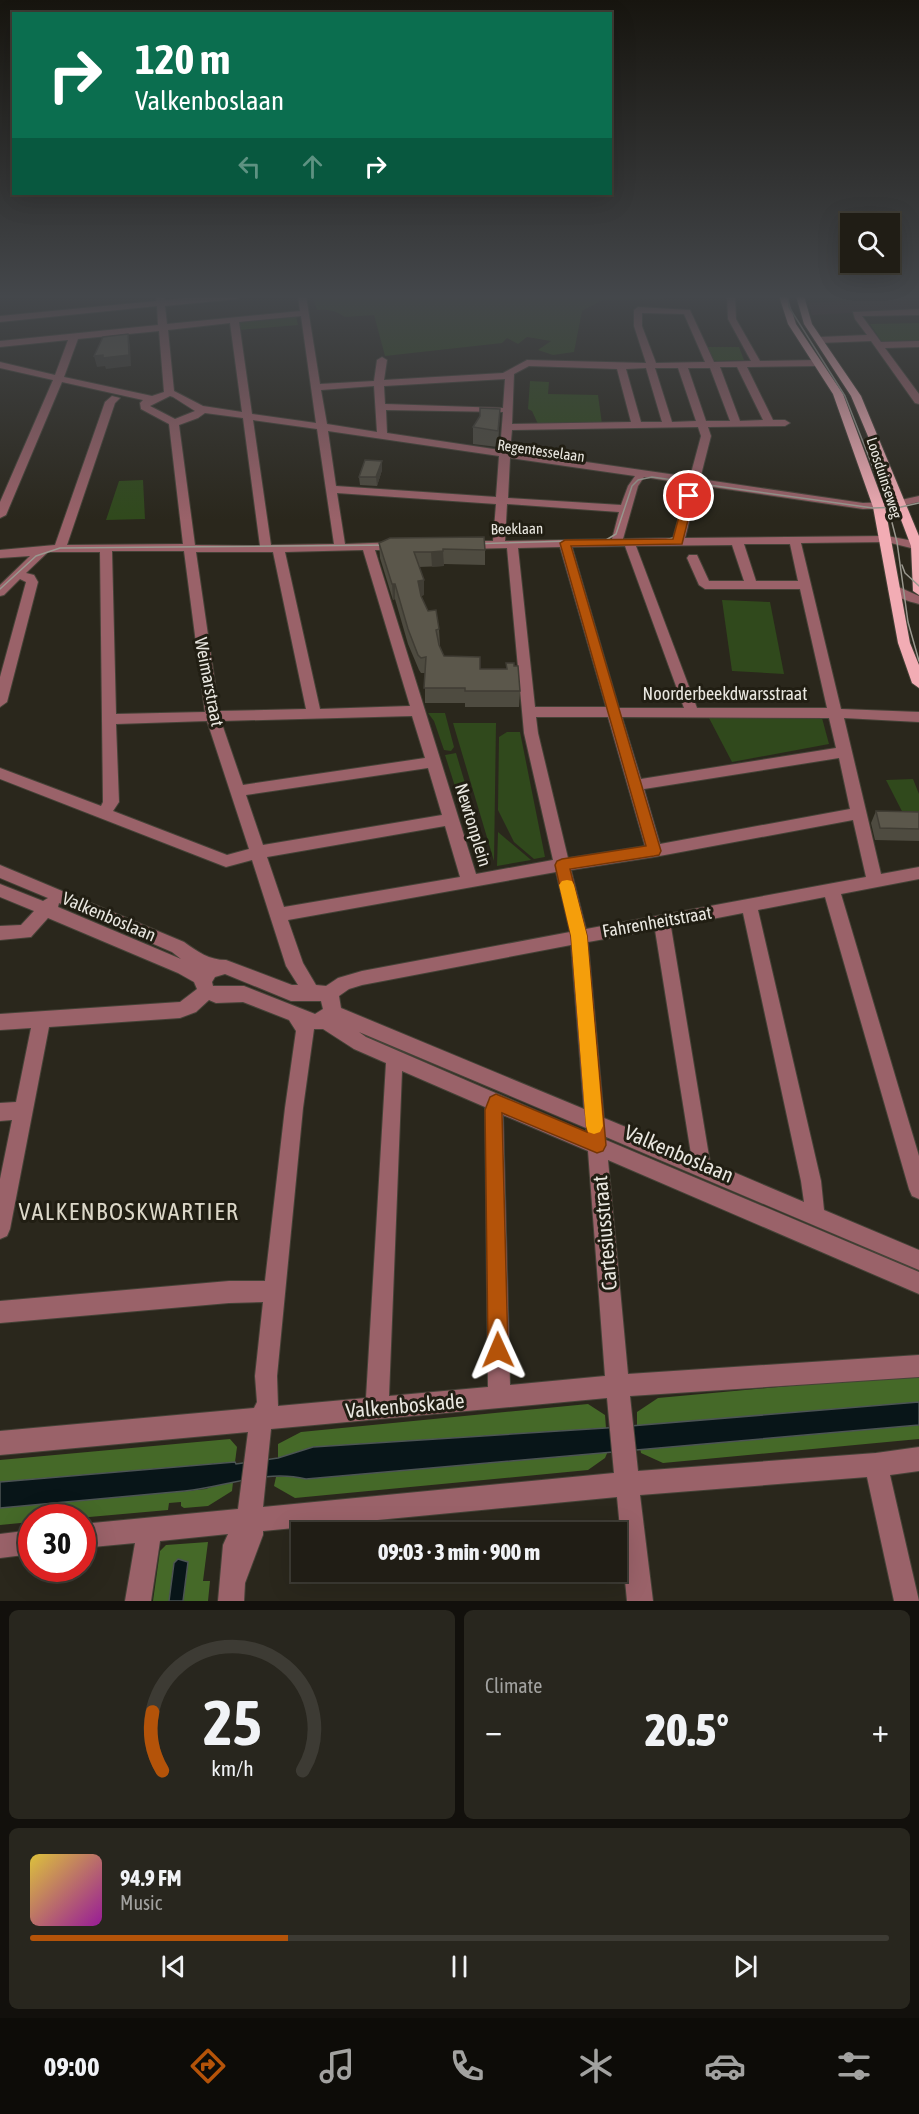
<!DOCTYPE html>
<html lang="en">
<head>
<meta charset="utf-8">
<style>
  :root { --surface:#201d15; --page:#28261e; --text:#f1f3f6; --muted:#a2a2a0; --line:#3d3b34; --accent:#b45309 }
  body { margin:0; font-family:"Asap Condensed",sans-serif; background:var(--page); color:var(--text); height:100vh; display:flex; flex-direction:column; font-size:22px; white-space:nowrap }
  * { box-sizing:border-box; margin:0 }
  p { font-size:20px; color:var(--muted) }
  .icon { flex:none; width:33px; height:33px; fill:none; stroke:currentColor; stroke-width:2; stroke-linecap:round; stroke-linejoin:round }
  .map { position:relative; height:1601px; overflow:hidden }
  .details { display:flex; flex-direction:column; gap:9px; padding:9px; background:#12100c; flex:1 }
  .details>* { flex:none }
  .hud { position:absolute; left:12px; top:12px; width:600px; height:183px; border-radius:0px; box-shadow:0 6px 24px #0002,0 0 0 2px var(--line); background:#0b6e4f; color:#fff; overflow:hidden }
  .fabs { position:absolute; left:840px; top:213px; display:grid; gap:12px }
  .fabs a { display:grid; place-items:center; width:60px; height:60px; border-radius:0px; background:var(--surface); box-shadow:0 6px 24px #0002,0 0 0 2px var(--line); font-size:30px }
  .speed { position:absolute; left:18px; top:1504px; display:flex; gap:12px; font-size:30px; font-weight:700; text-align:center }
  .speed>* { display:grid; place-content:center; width:78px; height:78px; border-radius:50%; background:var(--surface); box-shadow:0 6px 24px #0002,0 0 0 2px var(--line); line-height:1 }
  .speed .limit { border:9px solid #d22; background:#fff; color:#111 }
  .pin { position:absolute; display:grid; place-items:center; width:51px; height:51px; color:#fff; margin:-26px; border:3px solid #fff; border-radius:50%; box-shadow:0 2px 6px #0007 }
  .me { position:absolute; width:66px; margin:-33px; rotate:359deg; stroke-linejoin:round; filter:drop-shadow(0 0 4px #0008) }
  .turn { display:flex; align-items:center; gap:21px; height:126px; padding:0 24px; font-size:27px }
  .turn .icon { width:78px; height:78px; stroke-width:2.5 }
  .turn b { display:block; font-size:42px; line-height:51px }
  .lanes { display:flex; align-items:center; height:57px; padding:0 24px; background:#0003; justify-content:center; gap:30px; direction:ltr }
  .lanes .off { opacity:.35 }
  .big { font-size:45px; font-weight:800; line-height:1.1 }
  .details .widget { flex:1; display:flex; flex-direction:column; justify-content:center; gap:9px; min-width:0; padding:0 21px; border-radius:9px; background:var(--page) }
  .details .dial { align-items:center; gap:0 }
  .dial svg { height:156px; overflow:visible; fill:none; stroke:var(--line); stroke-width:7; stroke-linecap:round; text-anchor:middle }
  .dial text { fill:var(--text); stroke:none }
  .song { display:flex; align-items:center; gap:18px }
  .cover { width:72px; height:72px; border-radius:9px; background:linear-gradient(135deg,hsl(50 70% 55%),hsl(300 70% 35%)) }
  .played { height:6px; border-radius:3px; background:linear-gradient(90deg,var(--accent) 30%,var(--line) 30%) }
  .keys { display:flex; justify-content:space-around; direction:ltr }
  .heat { display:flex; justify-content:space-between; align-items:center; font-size:33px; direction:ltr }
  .details .tiles { flex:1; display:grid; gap:9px; grid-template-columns:1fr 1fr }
  .widget:last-child { grid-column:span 2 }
  .trip { position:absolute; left:291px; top:1522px; width:336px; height:60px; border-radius:0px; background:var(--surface); box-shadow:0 6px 24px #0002,0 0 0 2px var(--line); font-weight:800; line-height:60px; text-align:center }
  .menu { display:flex; height:96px; justify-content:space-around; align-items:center; background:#0d0c08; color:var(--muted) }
  .menu .icon { width:42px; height:42px }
  .menu .on { color:var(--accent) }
  .menu b { font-size:27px; color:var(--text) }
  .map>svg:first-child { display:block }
</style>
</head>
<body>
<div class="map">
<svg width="919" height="1601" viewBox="0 0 919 1601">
  <rect width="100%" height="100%" fill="#2a271c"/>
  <polygon fill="#3c282b" points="919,296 919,309 812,315 808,303"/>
  <g fill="#30491c">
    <path d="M313 296H666L662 299 602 300 582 311 574 352 553 355 538 350 551 341 527 337 518 344 507 338 502 343 385 356 374 315 345 317C336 311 329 309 317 310Z"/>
    <polygon points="296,316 298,325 240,330 238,321"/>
    <polygon points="919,323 919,340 882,342 870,324"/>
    <polygon points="707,347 739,347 744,360 717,361 713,360"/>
    <polygon points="530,381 549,382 548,394 598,395 602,424 538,424 532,411 528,409"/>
    <polygon points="143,480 145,519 106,520 119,481"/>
    <polygon points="722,600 770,602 784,674 732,671"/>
    <polygon points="428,713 445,713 454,747 451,751 444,750 434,721"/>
    <polygon points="709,718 822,718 829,744 732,762"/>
    <polygon points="453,723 496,723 494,861"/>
    <polygon points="507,732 520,732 545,857 534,859 514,842 498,810 499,737"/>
    <polygon points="456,753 476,820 466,821 445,755"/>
    <polygon points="913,779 919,794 919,823 908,823 886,780"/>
    <polygon points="476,822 489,867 481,868 467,824"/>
    <polygon points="498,832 530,859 531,860 497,866"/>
  </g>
  <g fill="#456928">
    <polygon points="919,1374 919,1402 637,1426 637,1412 658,1398"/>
    <polygon points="588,1404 605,1415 606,1428 313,1447 278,1458 278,1444 301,1432"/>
    <polygon points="919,1425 919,1439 663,1463 641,1453 640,1448"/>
    <polygon points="230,1439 237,1447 235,1462 0,1482 0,1460"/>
    <polygon points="608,1451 605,1458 588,1470 295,1498 274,1486 276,1477 292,1476 306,1479"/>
    <polygon points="224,1482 233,1482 232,1491 208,1506 184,1508 181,1506 181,1502 169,1503 168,1510 78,1518 32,1518 31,1522 0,1525 0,1508 185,1491 206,1489"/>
    <polygon points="208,1542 203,1581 210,1581 208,1601 183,1601 188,1562 174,1563 169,1601 153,1601 160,1551 166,1545"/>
  </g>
  <g fill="#081518" stroke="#4c5454" stroke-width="1.5">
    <path d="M919 1402V1425L306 1479C265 1469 226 1487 185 1491L0 1508V1482L235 1462 236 1464 278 1458 313 1447 606 1428Z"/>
    <polygon points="178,1559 188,1562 183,1601 169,1601 174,1563"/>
  </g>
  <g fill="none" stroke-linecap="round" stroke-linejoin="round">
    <g stroke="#454237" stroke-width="2">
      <g id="minor">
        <path d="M156 296H164L165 300 208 296H241L237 299 165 306 167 324 300 311 298 296H306L320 384 374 381 377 360 382 357 387 360 384 380 503 373 527 360 646 363 634 326V310L638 307 690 310 714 362 751 361 728 319 727 296H735L736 319 760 361 817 360 822 363 817 366 747 367 773 420H785L790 423 785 426 708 427 711 436 700 479 863 503 892 502 919 496V502L892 508 863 509 698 485 685 538 887 536 919 542V550L887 542 801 543 841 709 919 712V722L844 718 881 874 919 867V879L841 894 919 1156V1199L912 1196 909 1189 825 897 758 910 821 1181 824 1210 919 1250V1270L606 1137V1140L919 1272V1294L608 1160 628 1374 919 1355V1377L630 1396 638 1471 876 1453 919 1447V1471L890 1475 919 1601H894L867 1477 640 1495 653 1601H627L617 1497 263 1531V1535L245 1583 244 1601H218L223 1545 228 1534 160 1541 151 1601H125L135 1543 82 1548V1524L238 1509 248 1432 0 1455V1431L254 1408 257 1402 255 1376 263 1302 229 1303 0 1323V1301L229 1281H265L285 1108 296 1031 289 1020 243 1002 216 1003 209 1000 196 1012 180 1018 49 1027 10 1229 7 1236 0 1239V1179L12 1120 0 1121V1103L16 1102 31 1028 0 1030V1014L180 1002 197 989 194 982 178 973 48 918 31 937 0 940V926L21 925 34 911 0 897V884L43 901 48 898 0 878V865L184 942C198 952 209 960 226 960L292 985H298L286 966 252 860 226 867 0 779V768L101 806 103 802 100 552H48L26 573 34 575 38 582 7 702 0 707V677L26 582 20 579 4 595 0 596V585L30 556 0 558V550L55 545 105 402 112 396 120 398 115 403 67 545 183 544 169 424 141 409 140 403 143 400 62 382 6 515 0 518V502L53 380 0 368V362L55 375 68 340 0 347V341L158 325 157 306 0 322V316L156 301ZM642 313 684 314 705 362 656 363 642 326ZM301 316 316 423 252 414 239 322ZM230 323 242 412 203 406 174 391 168 330ZM159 331 164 392 152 396 64 377 78 339ZM529 366 617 369 631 422 512 424 514 374ZM720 367H737L763 420 740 421ZM646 368 662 422H641L626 369ZM655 368H678L696 421 672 422ZM688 368H710L730 421H706ZM505 379 503 408 385 404 384 386ZM374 386 377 432 327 424 321 390ZM170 396 173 397 195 411 175 419 150 406ZM386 410 503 412 500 450 387 433ZM205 413 243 418 260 546 195 545 179 425 198 418ZM253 420 317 429 334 544 271 545ZM698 427 701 436 690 477 510 451 512 430ZM328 431 499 456 496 497 336 486ZM510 458 635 476 628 486 621 505 508 498ZM644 477 688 484 673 538 623 539 638 486ZM337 493 496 504 493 541H464L458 545 464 549 507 548 524 733 553 860 476 874 375 550H398L404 546 398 542 345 544ZM507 504 619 512 612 539 505 541ZM744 544H790L798 581H756ZM732 545 744 581H709L697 555H689L687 558 699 585 705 589H800L827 708H697L636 546ZM625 546 684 708H619L572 547ZM560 547 606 707H535L518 548ZM363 550 410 706 320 709 285 552ZM112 551H184L205 712 116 714ZM196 552H273L306 709 219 711ZM412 716 425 758 243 785 221 721ZM536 717H608L645 846 568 858 538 733ZM622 717 829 718 836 748 641 779ZM207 721 249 849 227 855 113 811 119 802 116 724ZM839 758 850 809 660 844 644 789ZM428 768 442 815 263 845 246 795ZM853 820 866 877 586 929 571 870 654 857ZM445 826 460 877 284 907 267 857ZM556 872 570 932 362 971 338 978 326 986 316 985 303 963 288 920ZM59 903 172 952 181 959 58 907ZM743 913 801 1181 804 1202 710 1162 671 927ZM655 930 691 1154 604 1118 588 942ZM571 945 584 1109 341 1008 339 996 349 989 362 985ZM225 974 291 1001H321L323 1009 315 1014 244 986H213L212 982 215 977ZM314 1029H323L354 1049 386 1063 366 1398 278 1406 277 1376 303 1108ZM359 1032 586 1128V1132L366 1037ZM402 1071 485 1107 488 1387 389 1396ZM503 1115 588 1151 605 1376 510 1385ZM607 1398 614 1473 263 1507 271 1429Z"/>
        <polygon points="919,309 919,315 862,316 881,342 919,341 919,347 885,348 919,394 919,404 915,403 871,341 819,343 814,340 819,337 867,335 855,319 853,312"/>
        <path d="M894 585 919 596V604C908 601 896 598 888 589Z"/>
        <polygon points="32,1530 32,1554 0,1558 0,1534"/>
      </g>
    </g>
    <g stroke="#454237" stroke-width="2">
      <g id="major">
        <polygon points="779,296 787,296 796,324 843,394 885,507 910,643 919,665 919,688 912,683 898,643 873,507 833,394 788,324"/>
        <polygon points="796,296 804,296 812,324 861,396 919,536 919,595 913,591 911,546 881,467 851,396 804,324"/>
      </g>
    </g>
    <use href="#minor" fill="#9a6269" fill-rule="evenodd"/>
    <use href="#major" fill="#f2acb4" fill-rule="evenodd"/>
    <g stroke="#9a988f" stroke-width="1.5">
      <polyline points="788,296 789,307 845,396 887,503 897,542 908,622 919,661"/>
      <path d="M604 543 649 544 673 538C694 518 674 495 711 487"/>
      <polyline points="468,544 606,540 616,534 632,486 638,480 652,477 873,508 901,507 919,503"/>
      <polyline points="902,565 905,573 919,586"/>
      <polyline points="0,589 36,556 60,548 396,545"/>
    </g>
  </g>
  <g fill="#4e4b40">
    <polygon points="500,409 498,447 473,444 473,427"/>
    <polygon points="382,470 377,486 360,485 359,477"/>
    <polygon points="379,543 485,550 485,565 444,564 444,566 419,567 424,580 424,595 421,596 428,611 439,629 440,645 439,645 444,656 480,669 520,691 519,707 465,707 465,703 425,703 425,673 421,673 419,670 408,644 395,599 393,600 380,558"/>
    <polygon points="876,811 919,812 919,841 875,840 871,823"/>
  </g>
  <g fill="#403d34">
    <polygon points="128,334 130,345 131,366 106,369 105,366 97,367 94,356"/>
    <polygon points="382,461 382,470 377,486 376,477"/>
    <polygon points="443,551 444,566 432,567 431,552"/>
    <polygon points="424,580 424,595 419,596 418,581"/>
    <polygon points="392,584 395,584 395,599 393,600"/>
  </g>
  <g fill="#5b574b" stroke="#403d34" stroke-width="1.5">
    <polygon points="128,334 129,355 103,358 103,355 94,356 103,337"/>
    <polygon points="480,408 500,409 498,431 473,427 480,416"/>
    <polygon points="365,460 382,461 376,477 359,477"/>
    <polygon points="484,537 485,550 443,549 443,551 431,552 414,552 424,580 418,581 421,596 428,611 436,610 439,629 436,630 439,645 444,656 480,657 480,669 507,669 506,663 514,663 514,666 518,666 520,691 465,691 465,688 424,688 426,657 421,658 418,655 408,629 395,584 392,584 379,543 390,538"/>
    <polygon points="876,811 919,812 919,829 880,828"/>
  </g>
  <linearGradient id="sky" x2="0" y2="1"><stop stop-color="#17150f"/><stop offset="0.57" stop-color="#44474b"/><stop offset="1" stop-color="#44474b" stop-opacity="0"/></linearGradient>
  <rect width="919" height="520" fill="url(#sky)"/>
  <polygon fill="#b45309" stroke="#753606" stroke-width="1.5" points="685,494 694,496 682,544 571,546 661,851 659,855 654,856 570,869 587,936 606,1145 603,1151 597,1153 502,1113 508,1350 505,1357 498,1360 491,1357 488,1350 485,1110 490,1097 496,1094 587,1132 571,936 555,865 557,861 562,859 646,846 560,543 565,540 673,539"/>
  <polygon fill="#f59e0b" points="567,880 572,881 574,885 587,936 603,1126 600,1132 594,1134 588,1132 586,1126 571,936 559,885 562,881"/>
  <g text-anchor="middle" stroke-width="6" stroke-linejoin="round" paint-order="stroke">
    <g font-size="15" fill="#e9e7e0" stroke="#211e13">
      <text transform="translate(541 451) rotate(8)" y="5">Regentesselaan</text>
      <text transform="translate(884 478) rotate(72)" y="5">Loosduinseweg</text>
      <text transform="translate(517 529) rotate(-1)" y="5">Beeklaan</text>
    </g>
    <g font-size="18" fill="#e9e7e0" stroke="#211e13">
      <text transform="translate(209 682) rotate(79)" y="6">Weimarstraat</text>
      <text x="725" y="700">Noorderbeekdwarsstraat</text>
      <text transform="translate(473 825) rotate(73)" y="6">Newtonplein</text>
      <text transform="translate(109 917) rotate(23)" y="6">Valkenboslaan</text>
      <text transform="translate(657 922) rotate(-10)" y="6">Fahrenheitstraat</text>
    </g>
    <g font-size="21" fill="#e9e7e0" stroke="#211e13">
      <text transform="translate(679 1154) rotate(23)" y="7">Valkenboslaan</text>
      <text transform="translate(605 1233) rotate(-95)" y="7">Cartesiusstraat</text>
      <text transform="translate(405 1406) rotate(-5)" y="7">Valkenboskade</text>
    </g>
    <g font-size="24" letter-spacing="1.5" fill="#dbd7c8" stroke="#211e13">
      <text x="129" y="1220">VALKENBOSKWARTIER</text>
    </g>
  </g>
</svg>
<div class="fabs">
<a><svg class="icon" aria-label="search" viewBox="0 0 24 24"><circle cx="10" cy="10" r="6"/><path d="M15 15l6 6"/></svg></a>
</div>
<div class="speed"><div class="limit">30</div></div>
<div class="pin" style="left:689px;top:496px;background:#d93025"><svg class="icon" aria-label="arrive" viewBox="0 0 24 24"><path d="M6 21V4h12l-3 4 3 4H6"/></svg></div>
<svg class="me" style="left:498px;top:1350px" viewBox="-20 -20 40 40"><path d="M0-17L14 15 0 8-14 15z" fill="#b45309" stroke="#fff" stroke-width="4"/></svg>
<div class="trip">09:03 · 3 min · 900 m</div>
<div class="hud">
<div class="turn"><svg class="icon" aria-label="right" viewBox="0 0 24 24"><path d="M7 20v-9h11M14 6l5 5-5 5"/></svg><div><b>120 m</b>Valkenboslaan</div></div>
<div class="lanes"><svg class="icon off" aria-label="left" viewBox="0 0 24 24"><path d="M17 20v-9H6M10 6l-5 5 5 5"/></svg><svg class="icon off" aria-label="ahead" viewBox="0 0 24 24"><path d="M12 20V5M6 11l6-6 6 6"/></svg><svg class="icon" aria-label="right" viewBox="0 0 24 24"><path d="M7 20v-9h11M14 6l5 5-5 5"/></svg></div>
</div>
</div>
<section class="details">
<div class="tiles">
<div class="widget dial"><svg viewBox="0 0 100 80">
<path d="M14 69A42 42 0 1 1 86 69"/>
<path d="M14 69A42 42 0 0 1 9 39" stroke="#b45309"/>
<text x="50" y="56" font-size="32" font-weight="700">25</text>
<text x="50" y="72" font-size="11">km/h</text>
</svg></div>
<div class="widget"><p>Climate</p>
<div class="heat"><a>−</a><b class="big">20.5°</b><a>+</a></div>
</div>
<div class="widget">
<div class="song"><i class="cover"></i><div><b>94.9 FM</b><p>Music</p></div></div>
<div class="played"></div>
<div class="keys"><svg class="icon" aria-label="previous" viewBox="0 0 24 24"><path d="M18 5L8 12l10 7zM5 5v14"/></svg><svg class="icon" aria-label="pause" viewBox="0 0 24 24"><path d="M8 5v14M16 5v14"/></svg><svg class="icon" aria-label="next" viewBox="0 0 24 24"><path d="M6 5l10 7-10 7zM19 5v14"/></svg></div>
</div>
</div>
</section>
<nav class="menu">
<b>09:00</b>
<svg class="icon on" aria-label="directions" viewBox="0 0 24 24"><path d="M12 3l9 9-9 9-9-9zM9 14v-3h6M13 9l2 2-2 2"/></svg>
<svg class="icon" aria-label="music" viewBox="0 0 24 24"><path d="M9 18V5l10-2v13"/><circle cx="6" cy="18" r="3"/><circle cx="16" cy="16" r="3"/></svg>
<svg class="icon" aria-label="phone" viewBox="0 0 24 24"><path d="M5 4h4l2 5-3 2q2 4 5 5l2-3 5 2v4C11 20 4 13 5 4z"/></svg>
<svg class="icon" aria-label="climate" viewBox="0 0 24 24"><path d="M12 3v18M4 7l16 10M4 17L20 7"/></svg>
<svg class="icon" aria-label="car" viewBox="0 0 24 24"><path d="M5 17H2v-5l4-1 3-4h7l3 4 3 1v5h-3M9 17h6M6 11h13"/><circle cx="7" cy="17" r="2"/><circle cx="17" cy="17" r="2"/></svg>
<svg class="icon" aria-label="filters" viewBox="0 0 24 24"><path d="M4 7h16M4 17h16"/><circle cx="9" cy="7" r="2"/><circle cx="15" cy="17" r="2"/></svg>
</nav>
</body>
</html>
